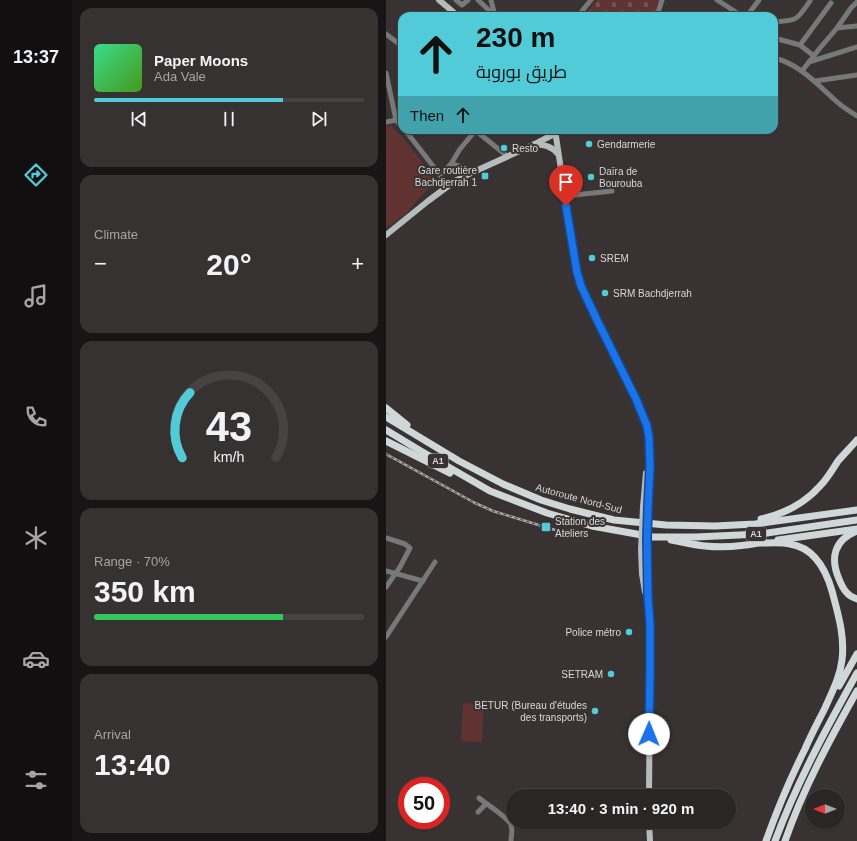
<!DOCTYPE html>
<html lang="en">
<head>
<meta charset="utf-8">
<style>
  :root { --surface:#2a2626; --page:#363232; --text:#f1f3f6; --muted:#a5a5a7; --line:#464343; --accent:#52cbd8 }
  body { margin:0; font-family:Helvetica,Cairo,sans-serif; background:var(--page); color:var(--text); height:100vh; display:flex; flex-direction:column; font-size:15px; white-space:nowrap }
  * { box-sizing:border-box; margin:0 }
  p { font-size:13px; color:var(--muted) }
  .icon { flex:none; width:22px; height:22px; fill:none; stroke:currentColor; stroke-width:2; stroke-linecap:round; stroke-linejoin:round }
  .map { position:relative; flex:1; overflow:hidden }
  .sheet { display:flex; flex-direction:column; gap:8px; padding:8px; background:#171515; width:314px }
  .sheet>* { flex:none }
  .banner { position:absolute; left:12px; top:12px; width:380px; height:122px; border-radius:12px; box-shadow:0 1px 3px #0004,0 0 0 1px var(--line); background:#52cbd8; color:#111; overflow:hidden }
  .needle { width:26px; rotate:270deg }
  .tools { position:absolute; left:419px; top:789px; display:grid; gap:8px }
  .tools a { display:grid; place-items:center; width:40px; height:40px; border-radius:50%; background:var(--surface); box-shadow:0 1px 3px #0004,0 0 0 1px var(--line); font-size:20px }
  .speed { position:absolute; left:12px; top:777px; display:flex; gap:8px; font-size:20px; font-weight:700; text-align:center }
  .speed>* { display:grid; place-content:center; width:52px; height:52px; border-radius:50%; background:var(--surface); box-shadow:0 1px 3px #0004,0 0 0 1px var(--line); line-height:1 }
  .speed .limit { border:6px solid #d22; background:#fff; color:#111 }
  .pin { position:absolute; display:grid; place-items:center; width:34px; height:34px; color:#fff; margin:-41px -17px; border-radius:50% 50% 50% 0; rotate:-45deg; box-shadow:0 0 4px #0007 }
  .pin .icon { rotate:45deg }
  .me { position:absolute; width:44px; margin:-22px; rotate:1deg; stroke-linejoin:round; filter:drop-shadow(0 0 3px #0008) }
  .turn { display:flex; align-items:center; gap:14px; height:84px; padding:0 12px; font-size:18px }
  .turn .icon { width:52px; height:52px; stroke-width:2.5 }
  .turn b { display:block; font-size:28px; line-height:34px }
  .then { display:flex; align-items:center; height:38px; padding:0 12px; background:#0003; gap:8px; font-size:15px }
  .big { font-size:30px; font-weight:700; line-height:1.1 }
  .sheet .card { flex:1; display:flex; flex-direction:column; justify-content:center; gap:6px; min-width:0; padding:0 14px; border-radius:12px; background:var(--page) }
  .sheet .dial { align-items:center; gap:0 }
  .dial svg { height:104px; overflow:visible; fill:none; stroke:var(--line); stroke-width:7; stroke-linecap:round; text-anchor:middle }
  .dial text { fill:var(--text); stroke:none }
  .song { display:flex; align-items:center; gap:12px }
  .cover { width:48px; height:48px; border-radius:6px; background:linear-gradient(135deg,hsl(150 70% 55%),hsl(100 70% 35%)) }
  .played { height:4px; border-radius:2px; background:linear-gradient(90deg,var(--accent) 70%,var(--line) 70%) }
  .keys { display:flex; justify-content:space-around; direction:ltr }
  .heat { display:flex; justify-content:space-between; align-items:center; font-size:22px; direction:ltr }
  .charge { height:6px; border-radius:3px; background:linear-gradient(90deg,#34c759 70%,var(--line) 0) }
  .trip { position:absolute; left:120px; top:789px; width:230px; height:40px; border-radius:20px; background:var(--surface); box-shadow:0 1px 3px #0004,0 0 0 1px var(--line); font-weight:700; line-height:40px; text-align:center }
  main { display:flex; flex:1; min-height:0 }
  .tabs { display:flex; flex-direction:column; width:72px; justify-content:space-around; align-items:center; background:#110f0f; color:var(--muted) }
  .tabs .icon { width:28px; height:28px }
  .tabs .on { color:var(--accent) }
  .tabs b { font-size:18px; color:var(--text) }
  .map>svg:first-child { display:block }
</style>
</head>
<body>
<main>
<nav class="tabs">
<b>13:37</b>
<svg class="icon on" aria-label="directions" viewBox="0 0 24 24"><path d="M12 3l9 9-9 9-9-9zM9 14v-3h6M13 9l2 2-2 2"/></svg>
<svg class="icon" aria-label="music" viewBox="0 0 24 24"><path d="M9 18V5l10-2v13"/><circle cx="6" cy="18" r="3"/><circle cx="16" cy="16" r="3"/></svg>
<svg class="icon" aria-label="phone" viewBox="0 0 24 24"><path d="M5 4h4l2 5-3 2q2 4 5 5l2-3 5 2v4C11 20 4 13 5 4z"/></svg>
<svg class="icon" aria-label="climate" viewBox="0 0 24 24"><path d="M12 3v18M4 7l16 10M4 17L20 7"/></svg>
<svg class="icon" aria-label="car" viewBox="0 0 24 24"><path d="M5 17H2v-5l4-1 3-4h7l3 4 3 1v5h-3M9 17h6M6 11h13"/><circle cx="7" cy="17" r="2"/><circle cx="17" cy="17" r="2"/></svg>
<svg class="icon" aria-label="filters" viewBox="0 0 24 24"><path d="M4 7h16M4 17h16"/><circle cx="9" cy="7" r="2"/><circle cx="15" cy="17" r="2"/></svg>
</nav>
<section class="sheet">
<div class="card">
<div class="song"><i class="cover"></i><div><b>Paper Moons</b><p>Ada Vale</p></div></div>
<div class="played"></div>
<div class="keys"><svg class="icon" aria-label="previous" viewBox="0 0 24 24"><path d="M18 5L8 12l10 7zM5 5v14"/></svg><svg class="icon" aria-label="pause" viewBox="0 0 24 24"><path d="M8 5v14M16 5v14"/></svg><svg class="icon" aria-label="next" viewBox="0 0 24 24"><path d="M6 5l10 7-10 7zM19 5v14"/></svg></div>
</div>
<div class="card"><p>Climate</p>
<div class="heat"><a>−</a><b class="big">20°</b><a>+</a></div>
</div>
<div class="card dial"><svg viewBox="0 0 100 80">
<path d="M14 69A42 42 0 1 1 86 69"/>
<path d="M14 69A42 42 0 0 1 20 19" stroke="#52cbd8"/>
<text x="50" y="56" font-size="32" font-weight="700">43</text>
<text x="50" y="72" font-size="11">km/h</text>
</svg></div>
<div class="card"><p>Range · 70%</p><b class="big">350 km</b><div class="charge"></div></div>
<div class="card"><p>Arrival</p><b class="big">13:40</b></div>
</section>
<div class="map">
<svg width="471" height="841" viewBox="0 0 471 841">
  <defs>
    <pattern id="cemetery-stones" width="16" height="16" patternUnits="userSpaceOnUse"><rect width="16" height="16" fill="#603232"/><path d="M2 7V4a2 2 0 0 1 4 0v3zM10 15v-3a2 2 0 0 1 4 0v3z" fill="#764f4f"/></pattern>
  </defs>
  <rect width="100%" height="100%" fill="#383332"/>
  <g fill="#603232">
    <polygon points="5,125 19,140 51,181 36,195 21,213 0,228 0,126"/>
    <polygon points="77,703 98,704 96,742 75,741"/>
  </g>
  <polygon fill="url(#cemetery-stones)" points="211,0 274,0 268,16 198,16"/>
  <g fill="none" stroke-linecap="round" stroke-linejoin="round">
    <g stroke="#767879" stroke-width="5">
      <polyline points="70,0 76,5 82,0"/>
      <polyline points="92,0 109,16"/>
      <polyline points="105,0 109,16"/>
      <polyline points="331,0 356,16"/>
      <polyline points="192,16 205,0"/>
      <polyline points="271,16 276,0"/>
      <polyline points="361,16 373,0"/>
      <path d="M388 22C412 20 410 21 424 1"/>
      <polyline points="451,28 471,26"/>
      <polyline points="0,34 16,46"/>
      <polyline points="388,38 414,45 428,56"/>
      <polyline points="414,45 445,3"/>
      <path d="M388 58C413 64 430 83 449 100 455 106 463 111 471 116"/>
      <polyline points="423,62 471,47"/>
      <polyline points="416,71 434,48 451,28 465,8 471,2"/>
      <polyline points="0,73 10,120 16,127"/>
      <polyline points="429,81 471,75"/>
      <polyline points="0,122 10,120"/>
      <polyline points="19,130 54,175 61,186"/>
      <polyline points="89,130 121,156"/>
      <polyline points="65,164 77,167 87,172"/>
      <polyline points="54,175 65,164 74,149 90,130"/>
      <polyline points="179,196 226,191"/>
      <polyline points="0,538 19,544 24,548 14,567 0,587"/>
      <polyline points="0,571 37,581"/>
      <polyline points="0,637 49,562"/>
      <path d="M93 798C100 804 123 818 125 825 127 830 125 836 125 841"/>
      <polyline points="92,812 100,804"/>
    </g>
    <g stroke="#b6bcbd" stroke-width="6">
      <polyline points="53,0 72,16"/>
      <polyline points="169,130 179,196 191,272 195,286 210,318 250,399 261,426 263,438 264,466 262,507"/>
      <path d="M149 144C158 145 166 146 172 154"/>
      <polyline points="0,235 42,201 69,181 83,174 149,144 170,133"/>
      <polyline points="257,507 260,473"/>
      <polyline points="261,549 262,598 264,624 264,672 263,796"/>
      <polyline points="255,550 256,574 259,592"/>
      <polyline points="263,822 264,841"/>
    </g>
    <g stroke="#d0d7d8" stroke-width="7">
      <polyline points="0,408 21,425"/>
      <polyline points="0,417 73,461 117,484 155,500 184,509 228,520 280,525 329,526 369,524 471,510"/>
      <polyline points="0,430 33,450 104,491 161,513 206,526 267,537 310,537 374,534 471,520"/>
      <polyline points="0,441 64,473"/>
      <path d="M375 519C398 514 418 504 434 486 441 479 446 470 452 461 458 454 465 447 471 440"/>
      <path d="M471 531C448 540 444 558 453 579 457 589 461 596 471 599"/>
      <path d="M285 540C296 542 308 545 319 546 338 548 359 546 378 542"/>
      <polyline points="392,540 471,529"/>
      <path d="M374 543C384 543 395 542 404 544 429 548 440 570 446 591 452 614 459 636 456 660 454 677 446 692 439 708 432 722 425 735 419 749 404 779 391 810 380 841"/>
      <polyline points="453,686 471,654"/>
      <path d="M389 841C411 782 441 727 471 673"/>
      <path d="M399 841C417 789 444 739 471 691"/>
    </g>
    <g stroke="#aca8a7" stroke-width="2.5">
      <polyline id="rail" points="0,454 89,503 107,511 192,537"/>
    </g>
    <use href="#rail" stroke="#383332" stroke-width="1" stroke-dasharray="3" stroke-linecap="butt"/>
    <g stroke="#b6bcbd" stroke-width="6">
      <polyline points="261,549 262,507"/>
      <polyline points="255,550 257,507"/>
    </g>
  </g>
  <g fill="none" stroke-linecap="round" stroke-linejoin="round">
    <g stroke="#114b97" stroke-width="10">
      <polyline id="route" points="180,206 191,272 195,286 210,318 250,399 261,426 263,438 264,466 262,507 261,539 262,598 264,624 264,672 263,734"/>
    </g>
    <use href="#route" stroke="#1a73e8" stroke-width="7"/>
  </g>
  <g fill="#52cbd8" stroke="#383332" stroke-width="1.5">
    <circle cx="203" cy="144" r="4"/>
    <circle cx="118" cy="148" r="4"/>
    <rect x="95" y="172" width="8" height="8" rx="2"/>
    <circle cx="205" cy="177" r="4"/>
    <circle cx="206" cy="258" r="4"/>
    <circle cx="219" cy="293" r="4"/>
    <rect x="155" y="522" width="10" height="10" rx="2"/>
    <circle cx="243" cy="632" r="4"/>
    <circle cx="225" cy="674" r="4"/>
    <circle cx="209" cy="711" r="4"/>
  </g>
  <g text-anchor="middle" stroke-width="4" stroke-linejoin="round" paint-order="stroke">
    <g fill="#383332" stroke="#a9a5a5" stroke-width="1">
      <rect x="42" y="454" width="20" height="14" rx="3"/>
      <rect x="360" y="527" width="20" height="14" rx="3"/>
    </g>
    <g font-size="9" font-weight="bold" fill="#dad6d6">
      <text x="52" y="464">A1</text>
      <text x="370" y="537">A1</text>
    </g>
    <g font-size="10" fill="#dad6d6" stroke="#383332" text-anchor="start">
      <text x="211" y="148">Gendarmerie</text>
      <text x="126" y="152">Resto</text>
      <text x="91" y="174" text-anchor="end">Gare routière<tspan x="91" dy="12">Bachdjerrah 1</tspan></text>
      <text x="213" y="175">Daïra de<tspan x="213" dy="12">Bourouba</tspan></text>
      <text x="214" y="262">SREM</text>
      <text x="227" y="297">SRM Bachdjerrah</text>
      <text x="169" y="525">Station des<tspan x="169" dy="12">Ateliers</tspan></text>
      <text x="235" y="636" text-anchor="end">Police métro</text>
      <text x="217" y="678" text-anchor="end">SETRAM</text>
      <text x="201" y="709" text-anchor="end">BETUR (Bureau d'études<tspan x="201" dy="12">des transports)</tspan></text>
    </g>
    <g font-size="10" fill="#dad6d6" stroke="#383332">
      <text transform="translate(193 498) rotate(15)" y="4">Autoroute Nord-Sud</text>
    </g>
  </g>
</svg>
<div class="tools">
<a><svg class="needle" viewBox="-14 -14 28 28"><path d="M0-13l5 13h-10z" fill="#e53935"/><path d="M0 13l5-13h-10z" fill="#a5a5a7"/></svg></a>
</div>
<div class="speed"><div class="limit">50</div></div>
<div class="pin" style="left:180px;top:206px;background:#d93025"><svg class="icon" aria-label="arrive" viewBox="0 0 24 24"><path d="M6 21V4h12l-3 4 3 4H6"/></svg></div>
<svg class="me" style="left:263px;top:734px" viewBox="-20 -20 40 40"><circle r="19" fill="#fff"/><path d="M0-13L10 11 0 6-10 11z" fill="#1a73e8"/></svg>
<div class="trip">13:40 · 3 min · 920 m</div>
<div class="banner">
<div class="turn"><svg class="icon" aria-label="ahead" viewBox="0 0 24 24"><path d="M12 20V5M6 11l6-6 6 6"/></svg><div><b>230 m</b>طريق بوروبة</div></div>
<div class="then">Then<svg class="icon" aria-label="ahead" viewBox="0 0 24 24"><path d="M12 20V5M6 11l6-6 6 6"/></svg></div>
</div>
</div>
</main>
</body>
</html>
